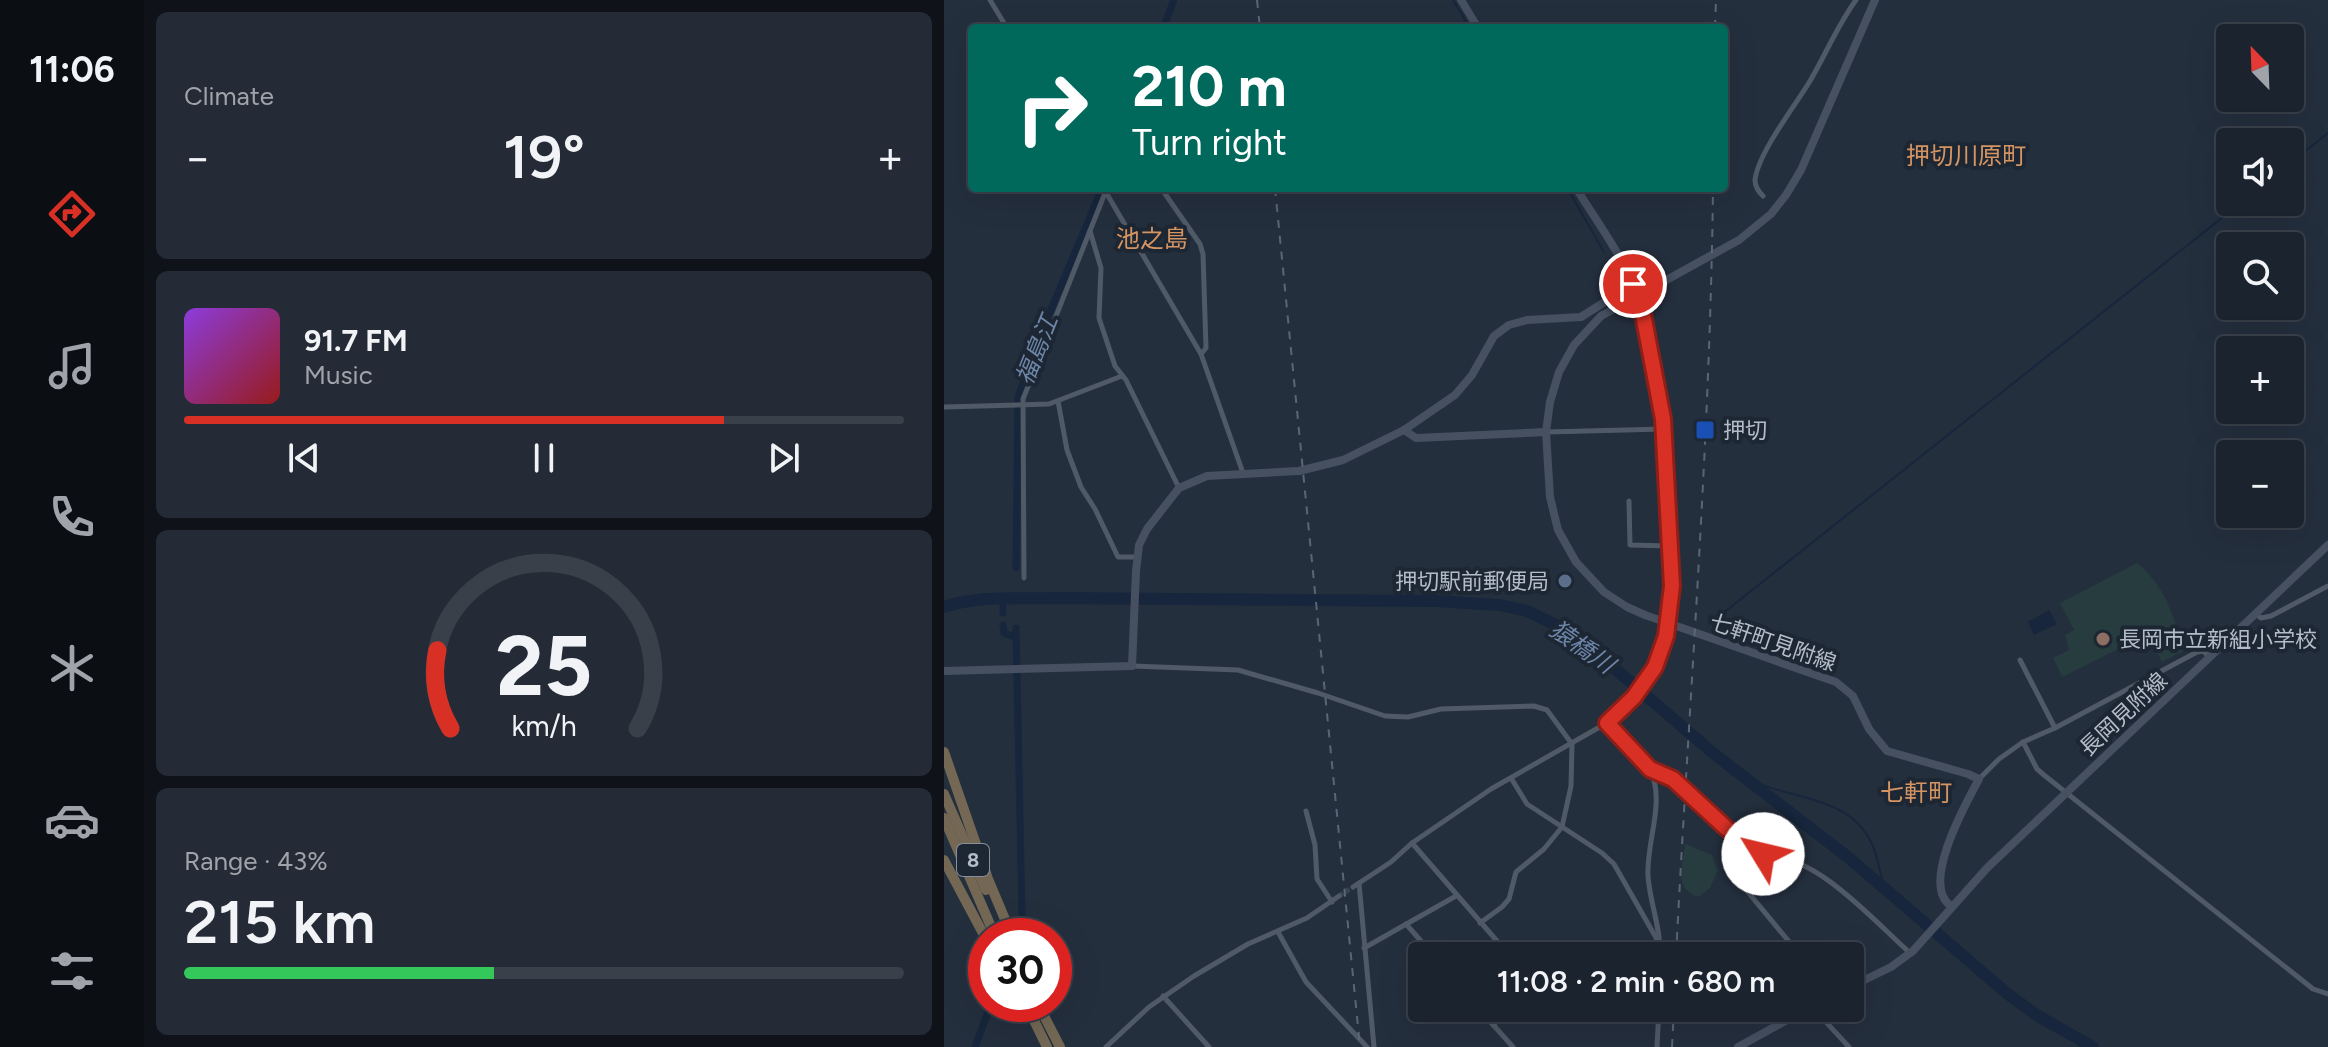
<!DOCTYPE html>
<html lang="en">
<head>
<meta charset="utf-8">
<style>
  :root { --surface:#1b232e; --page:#242b36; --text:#f1f3f6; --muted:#a0a4aa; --line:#39404a; --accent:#d93025 }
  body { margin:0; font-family:Figtree,"Noto Sans JP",sans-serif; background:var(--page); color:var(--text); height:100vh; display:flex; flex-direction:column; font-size:30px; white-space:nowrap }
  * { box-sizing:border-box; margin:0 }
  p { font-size:26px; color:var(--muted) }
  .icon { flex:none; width:44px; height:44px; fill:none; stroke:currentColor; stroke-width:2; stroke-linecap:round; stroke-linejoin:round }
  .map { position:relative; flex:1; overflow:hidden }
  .details { display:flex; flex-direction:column; gap:12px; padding:12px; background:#0f1319; width:800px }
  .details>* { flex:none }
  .hud { position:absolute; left:24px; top:24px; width:760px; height:168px; border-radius:8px; box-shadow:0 8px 32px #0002,0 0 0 2px var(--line); background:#00695c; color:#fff; overflow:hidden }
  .needle { width:52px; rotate:337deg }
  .buttons { position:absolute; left:1272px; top:24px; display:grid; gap:16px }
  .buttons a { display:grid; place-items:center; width:88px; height:88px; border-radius:8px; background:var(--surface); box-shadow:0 8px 32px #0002,0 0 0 2px var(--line); font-size:40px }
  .speed { position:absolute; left:24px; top:918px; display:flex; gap:16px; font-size:40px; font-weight:700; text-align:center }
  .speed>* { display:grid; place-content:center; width:104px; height:104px; border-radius:50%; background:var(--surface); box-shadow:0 8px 32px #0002,0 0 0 2px var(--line); line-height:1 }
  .speed .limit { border:12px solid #d22; background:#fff; color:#111 }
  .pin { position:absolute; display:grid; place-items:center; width:68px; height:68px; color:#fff; margin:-34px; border:4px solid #fff; border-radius:50%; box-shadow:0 2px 8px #0007 }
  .me { position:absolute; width:88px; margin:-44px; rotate:306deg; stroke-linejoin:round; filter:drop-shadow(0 0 6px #0008) }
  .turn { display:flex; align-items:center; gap:28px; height:168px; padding:0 32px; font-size:36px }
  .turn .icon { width:104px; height:104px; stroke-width:2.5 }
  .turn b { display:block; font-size:56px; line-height:68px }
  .big { font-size:60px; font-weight:600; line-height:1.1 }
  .details .tile { flex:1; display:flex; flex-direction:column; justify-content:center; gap:12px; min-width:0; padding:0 28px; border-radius:12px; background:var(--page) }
  .details .dial { align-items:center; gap:0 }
  .dial svg { height:208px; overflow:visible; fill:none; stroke:var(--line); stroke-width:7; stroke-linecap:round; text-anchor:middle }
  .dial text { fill:var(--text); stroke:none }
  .song { display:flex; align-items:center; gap:24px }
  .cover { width:96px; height:96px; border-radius:12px; background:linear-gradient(135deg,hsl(270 70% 55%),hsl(0 70% 35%)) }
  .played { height:8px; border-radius:4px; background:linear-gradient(90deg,var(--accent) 75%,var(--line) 75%) }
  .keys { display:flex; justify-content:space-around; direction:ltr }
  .heat { display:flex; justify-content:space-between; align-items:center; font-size:44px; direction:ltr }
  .charge { height:12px; border-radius:6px; background:linear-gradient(90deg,#34c759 43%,var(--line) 0) }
  .trip { position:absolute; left:464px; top:942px; width:456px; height:80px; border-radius:8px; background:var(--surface); box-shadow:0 8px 32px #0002,0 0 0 2px var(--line); font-weight:600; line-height:80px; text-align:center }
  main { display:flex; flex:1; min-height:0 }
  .menu { display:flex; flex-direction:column; width:144px; justify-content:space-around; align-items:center; background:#0b0e12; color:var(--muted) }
  .menu .icon { width:56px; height:56px }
  .menu .selected { color:var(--accent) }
  .menu b { font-size:36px; color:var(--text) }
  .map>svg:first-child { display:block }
</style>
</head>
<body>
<main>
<nav class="menu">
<b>11:06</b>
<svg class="icon selected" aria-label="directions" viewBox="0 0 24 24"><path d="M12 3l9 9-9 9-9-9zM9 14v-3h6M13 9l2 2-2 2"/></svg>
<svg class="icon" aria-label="music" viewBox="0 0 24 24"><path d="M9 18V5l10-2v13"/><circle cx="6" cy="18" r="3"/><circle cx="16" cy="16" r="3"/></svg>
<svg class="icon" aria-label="phone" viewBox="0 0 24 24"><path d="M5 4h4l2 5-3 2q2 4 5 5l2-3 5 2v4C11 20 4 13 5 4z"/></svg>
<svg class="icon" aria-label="climate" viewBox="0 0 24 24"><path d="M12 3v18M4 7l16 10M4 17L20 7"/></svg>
<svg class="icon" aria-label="car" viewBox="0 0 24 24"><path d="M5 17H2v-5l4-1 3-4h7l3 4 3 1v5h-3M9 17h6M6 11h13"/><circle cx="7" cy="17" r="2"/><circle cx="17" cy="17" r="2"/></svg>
<svg class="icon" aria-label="filters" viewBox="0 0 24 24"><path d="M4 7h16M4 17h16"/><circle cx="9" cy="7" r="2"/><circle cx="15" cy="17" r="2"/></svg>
</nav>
<section class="details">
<div class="tile"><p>Climate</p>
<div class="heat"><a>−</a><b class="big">19°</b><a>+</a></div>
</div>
<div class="tile">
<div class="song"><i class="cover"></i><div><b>91.7 FM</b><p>Music</p></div></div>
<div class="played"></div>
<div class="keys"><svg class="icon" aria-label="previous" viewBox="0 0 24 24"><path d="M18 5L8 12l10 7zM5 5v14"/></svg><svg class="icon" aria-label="pause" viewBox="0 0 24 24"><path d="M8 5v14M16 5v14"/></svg><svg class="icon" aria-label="next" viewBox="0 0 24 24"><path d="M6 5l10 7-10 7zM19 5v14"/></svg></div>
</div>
<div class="tile dial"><svg viewBox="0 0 100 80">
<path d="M14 69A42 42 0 1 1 86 69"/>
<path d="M14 69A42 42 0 0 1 9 39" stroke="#d93025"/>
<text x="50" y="56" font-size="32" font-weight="700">25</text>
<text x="50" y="72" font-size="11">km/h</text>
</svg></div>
<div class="tile"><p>Range · 43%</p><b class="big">215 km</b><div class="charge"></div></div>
</section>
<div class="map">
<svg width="1384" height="1047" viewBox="0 0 1384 1047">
  <rect width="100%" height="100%" fill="#242f3e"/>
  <g fill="#263c3f">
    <path d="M1193 563C1222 587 1229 616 1241 650L1218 662 1204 634 1118 677 1109 658 1125 650 1121 635 1130 630 1116 603Z"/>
    <path d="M741 844 768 855 774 870 766 888 754 897C729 887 739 868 741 844Z"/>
  </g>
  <polygon fill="#17263c" points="1105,610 1113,624 1090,635 1084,622"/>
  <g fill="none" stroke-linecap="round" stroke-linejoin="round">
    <g stroke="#17263c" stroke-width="2">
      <polyline points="509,0 526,28"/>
      <polyline points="1346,163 1384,133"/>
      <polyline points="623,188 660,252"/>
      <polyline points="778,614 1298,202"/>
      <path d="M795 773C836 802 903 790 928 844 935 859 936 877 942 892"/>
    </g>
    <g stroke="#17263c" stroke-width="7">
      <polyline points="219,28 230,0"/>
      <polyline points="72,568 74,397 103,319 158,188"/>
      <polyline points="59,599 59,613"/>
      <polyline points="59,625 60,633 71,637"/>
      <polyline points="72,936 78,915 72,628"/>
      <polyline points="31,1047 47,1004"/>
    </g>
    <path stroke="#17263c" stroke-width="12" d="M0 607C36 595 75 599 112 598L491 601 556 605 583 611 618 628 669 667 769 753 905 858 1065 995 1094 1016 1149 1047"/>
    <polyline stroke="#3a4453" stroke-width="5" stroke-dasharray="5 2.5" stroke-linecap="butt" points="395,896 409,887"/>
    <g stroke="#505966" stroke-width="5">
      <polyline points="46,0 63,28"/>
      <polyline points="217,188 256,244 259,254 262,348 257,354"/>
      <polyline points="160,189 257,354 299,473"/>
      <path d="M819 196C814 191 811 187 811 180 814 153 851 106 866 81 882 54 893 26 912 0"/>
      <polyline points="146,231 157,268 155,318 171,366 182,380 235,488"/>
      <polyline points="114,401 123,450 137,487 151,509 174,557 193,557"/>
      <polyline points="0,407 105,404 178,376"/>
      <polyline points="603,432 720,429"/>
      <polyline points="685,501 686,545 726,546"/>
      <polyline points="80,578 79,399 163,188"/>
      <polyline points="1312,614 1317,618 1327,616 1384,586"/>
      <polyline points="1076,660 1111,728"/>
      <polyline points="188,666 294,670 374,693 441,716 464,717 497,709 590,706 603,710 628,744 627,786 618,827 600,849 572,872 565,899 558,907 536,923"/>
      <path d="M663 723C676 737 698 753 706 770 722 801 702 842 704 876 706 904 717 927 716 956"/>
      <polyline points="1079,742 1093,769 1100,775 1359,981 1369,989 1384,994"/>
      <path d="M706 769 729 779 782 828 812 847 824 859C868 850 934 925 966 953"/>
      <polyline points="567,778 583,804 658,853 670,864 715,943"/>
      <polyline points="1035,779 1055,759 1079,742 1111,728 1253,652 1259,651 1266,657"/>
      <polyline points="362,811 371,845 373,879 388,902"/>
      <polyline points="468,843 566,956"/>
      <polyline points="819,854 798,885 857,956"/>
      <polyline points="415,883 430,1047"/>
      <polyline points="409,887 447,862 468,843 547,789 668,720 690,697 711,667 724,623"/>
      <polyline points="462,924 490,956"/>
      <polyline points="334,932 362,982 423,1047"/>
      <polyline points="420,948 512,896"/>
      <polyline points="219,996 265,1047"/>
      <polyline points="534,1008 569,1047"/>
      <polyline points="869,1008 905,1047"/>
      <polyline points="549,1025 568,1008"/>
      <polyline points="162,1047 205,1007 250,976 304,944 363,918 395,896"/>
      <polyline points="713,1047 715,1008"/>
    </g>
    <g stroke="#465061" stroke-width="8">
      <polyline points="517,0 534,28"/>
      <path d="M931 0 857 170 842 195 827 214 795 240 657 316 630 345 615 372 606 402 602 432 606 497 614 530 632 562 660 592 683 607 701 615 892 682 909 696 925 729 943 751 1024 774 1035 779C1021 805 976 885 1007 906"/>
      <path d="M632 188C656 227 689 269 699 314 720 415 733 520 724 623"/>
      <polyline points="460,430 472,438 602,432"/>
      <polyline points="0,671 188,666 192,571 195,545 203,529 235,488 263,476 355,471 399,460 460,430 511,395 528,375 550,336 565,325 583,320 637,317 689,284"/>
      <polyline points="906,987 947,967 969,951 1043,868 1384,545"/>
      <polyline points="794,1047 865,1008"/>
    </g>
    <g stroke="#746855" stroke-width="10">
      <polyline points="0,752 44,879 68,936"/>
      <polyline points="0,794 42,890"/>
      <polyline points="0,818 51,936"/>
      <polyline points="0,860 42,939"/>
      <polyline points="82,1004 103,1047"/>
      <polyline points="94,1004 116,1047"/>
    </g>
    <g stroke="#5a6575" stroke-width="2" stroke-dasharray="8 8" stroke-linecap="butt">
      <polyline points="313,0 316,28"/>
      <polyline points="771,28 772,0"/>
      <polyline points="331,188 416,1047"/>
      <path d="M732 956C745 700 766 444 769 188"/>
      <polyline points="728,1047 730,1008"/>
    </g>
  </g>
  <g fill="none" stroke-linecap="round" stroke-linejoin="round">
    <g stroke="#8d1f18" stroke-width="20">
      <polyline id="route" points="689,284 699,314 719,419 728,586 722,636 711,667 690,697 663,723 706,769 729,779 782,828 819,854"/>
    </g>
    <use href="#route" stroke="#d93025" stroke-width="14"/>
  </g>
  <rect fill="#1a4fb4" stroke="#1d2633" stroke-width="3" x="751" y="420" width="20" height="20" rx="4"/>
  <circle fill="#5c6f8a" stroke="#1d2633" stroke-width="3" cx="621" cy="581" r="8"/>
  <circle fill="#8d6e63" stroke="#1d2633" stroke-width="3" cx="1159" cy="639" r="8"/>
  <g text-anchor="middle" stroke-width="8" stroke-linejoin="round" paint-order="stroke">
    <rect fill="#1d2633" stroke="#878f9c" stroke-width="2" x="13" y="844" width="32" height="32" rx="6"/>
    <g font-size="20" font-weight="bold" fill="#b4bcc9">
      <text x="29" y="867">8</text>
    </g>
    <g font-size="22" fill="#b4bcc9" stroke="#1d2633" text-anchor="start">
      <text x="779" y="438">押切</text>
      <text x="605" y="589" text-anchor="end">押切駅前郵便局</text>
      <text x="1175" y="647">長岡市立新組小学校</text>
    </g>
    <g font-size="22" fill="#b4bcc9" stroke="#1d2633">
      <text transform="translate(829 642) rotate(19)" y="8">七軒町見附線</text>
      <text transform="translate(1179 714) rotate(-43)" y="8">長岡見附線</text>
    </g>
    <g font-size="24" fill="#d59563" stroke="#1d2633">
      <text x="1022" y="164">押切川原町</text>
      <text x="208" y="247">池之島</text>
      <text x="972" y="801">七軒町</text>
    </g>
    <g font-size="24" font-style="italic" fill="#6d86a8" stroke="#1d2633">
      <text transform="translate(93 350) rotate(-68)" y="8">福島江</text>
      <text transform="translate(638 647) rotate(35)" y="8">猿橋川</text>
    </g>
  </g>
</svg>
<div class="buttons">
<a><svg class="needle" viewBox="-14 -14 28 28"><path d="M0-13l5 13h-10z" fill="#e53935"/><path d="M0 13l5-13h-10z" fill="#a0a4aa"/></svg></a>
<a><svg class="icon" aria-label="sound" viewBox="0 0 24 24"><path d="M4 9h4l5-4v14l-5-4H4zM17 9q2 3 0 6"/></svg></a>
<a><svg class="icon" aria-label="search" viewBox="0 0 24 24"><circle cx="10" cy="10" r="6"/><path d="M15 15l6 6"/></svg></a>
<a>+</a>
<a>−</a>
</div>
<div class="speed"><div class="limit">30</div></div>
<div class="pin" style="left:689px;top:284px;background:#d93025"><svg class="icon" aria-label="arrive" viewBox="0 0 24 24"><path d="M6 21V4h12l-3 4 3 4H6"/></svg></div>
<svg class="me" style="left:819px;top:854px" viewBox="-20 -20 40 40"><circle r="19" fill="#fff"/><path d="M0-13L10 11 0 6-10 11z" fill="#d93025"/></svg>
<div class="trip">11:08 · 2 min · 680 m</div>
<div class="hud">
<div class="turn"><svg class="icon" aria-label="right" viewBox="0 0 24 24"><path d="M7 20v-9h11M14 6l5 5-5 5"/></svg><div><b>210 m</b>Turn right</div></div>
</div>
</div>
</main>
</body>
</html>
